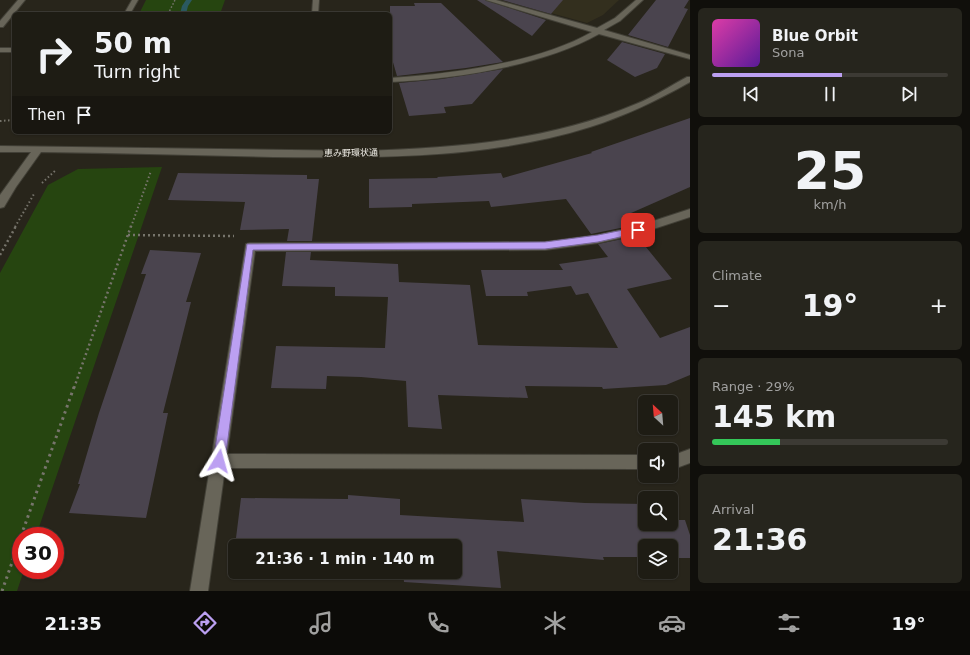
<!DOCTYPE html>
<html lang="en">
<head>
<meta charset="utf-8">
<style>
  :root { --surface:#1e1c14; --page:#26251d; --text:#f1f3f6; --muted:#a1a1a0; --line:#3c3a34; --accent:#bca0f2 }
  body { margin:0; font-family:"DejaVu Sans","Noto Sans JP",sans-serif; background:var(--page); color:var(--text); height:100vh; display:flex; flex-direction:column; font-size:15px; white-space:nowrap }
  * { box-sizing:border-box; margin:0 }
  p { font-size:13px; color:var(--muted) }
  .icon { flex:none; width:22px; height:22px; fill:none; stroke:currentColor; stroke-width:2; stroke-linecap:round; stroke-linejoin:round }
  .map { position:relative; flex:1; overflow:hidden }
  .side { display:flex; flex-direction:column; gap:8px; padding:8px; background:#100f0b; width:280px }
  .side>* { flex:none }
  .hud { position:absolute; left:12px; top:12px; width:380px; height:122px; border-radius:6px; box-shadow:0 1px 3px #0004,0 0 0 1px var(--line); background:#1e1c14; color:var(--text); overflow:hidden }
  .needle { width:26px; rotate:334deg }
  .buttons { position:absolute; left:638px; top:395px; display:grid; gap:8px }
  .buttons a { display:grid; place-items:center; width:40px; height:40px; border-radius:6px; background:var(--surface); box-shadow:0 1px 3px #0004,0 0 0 1px var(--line); font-size:20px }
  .speed { position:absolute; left:12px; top:527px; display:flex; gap:8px; font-size:20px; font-weight:700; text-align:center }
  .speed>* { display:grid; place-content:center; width:52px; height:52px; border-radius:50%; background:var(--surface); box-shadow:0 1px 3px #0004,0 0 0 1px var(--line); line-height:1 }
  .speed .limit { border:6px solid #d22; background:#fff; color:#111 }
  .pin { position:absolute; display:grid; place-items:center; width:34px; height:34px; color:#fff; margin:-17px; border-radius:8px; box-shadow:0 2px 6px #0006 }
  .me { position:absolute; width:44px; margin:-22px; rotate:8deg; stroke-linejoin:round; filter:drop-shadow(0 0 3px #0008) }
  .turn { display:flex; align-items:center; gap:14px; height:84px; padding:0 16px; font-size:18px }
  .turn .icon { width:52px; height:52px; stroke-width:2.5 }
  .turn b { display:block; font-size:28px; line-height:34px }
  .then { display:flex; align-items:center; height:38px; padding:0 16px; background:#0003; gap:8px; font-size:15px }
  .big { font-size:30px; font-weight:600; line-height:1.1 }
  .side .widget { flex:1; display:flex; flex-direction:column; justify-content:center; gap:6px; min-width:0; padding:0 14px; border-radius:6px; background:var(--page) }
  .side .dial { align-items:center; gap:0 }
  .dial b { font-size:52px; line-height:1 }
  .song { display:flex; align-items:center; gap:12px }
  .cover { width:48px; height:48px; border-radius:6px; background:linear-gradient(135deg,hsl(320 70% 55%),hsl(270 70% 35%)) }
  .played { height:4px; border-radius:2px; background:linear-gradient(90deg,var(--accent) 55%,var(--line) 55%) }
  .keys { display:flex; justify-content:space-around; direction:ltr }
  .heat { display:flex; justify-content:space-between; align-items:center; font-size:22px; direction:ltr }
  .charge { height:6px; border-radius:3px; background:linear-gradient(90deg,#34c759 29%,var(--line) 0) }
  .trip { position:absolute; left:228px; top:539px; width:234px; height:40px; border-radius:6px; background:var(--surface); box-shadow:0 1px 3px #0004,0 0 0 1px var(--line); font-weight:600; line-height:40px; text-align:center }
  .dock { display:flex; height:64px; justify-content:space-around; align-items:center; background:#0c0b08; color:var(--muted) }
  .dock .icon { width:28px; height:28px }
  .dock .on { color:var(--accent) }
  .dock b { font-size:18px; color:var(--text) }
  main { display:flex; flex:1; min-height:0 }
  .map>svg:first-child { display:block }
</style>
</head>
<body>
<main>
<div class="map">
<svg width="690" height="591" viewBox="0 0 690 591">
  <rect width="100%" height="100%" fill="#28251b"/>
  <polygon fill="#332f1e" points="504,0 619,0 603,15 587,23"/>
  <g fill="#264510">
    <polygon points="146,0 225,0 220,14 139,14"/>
    <polygon points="162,167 36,536 21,536 21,570 24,570 17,591 0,591 0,273 48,185 78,169"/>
  </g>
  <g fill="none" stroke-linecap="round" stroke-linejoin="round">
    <polygon fill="#2a595f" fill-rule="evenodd" points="186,0 192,0 188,6 186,14 180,14 182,6"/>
  </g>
  <g fill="#4a444e">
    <polygon points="477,0 485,0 546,20 532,36"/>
    <polygon points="502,0 563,0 551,14"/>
    <polygon points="656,0 689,0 684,8 688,9 668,47 628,35"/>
    <polygon points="414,3 441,3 503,62 466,68 397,76 390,52 390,6 415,6"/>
    <polygon points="622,42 665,54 657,68 635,77 607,60"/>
    <polygon points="503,69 472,104 444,107 446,113 409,116 399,83 442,79"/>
    <polygon points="690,118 690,187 622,217 630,226 591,234 566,199 491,207 489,201 412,204 412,207 369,208 369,179 438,178 437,177 501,173 503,178 592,153 591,152"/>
    <polygon points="178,173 307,175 307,179 319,179 312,241 287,241 289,229 240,230 245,202 168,200"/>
    <polygon points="637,236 672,279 627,289 660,338 690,327 690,375 666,385 603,389 602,387 525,386 528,398 438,395 442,429 408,427 406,381 361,377 327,376 326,389 271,388 276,346 385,348 388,297 335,296 335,287 282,286 286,252 311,252 310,260 398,264 399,282 470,285 478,345 618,348 588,293 576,295 571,286 527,292 528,296 486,296 481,270 563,270 559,264 608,257 598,244"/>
    <polygon points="150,250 201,253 186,302 191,302 163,413 168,413 146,518 69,513 80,484 78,484 99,413 146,274 141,274"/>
    <polygon points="348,495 400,499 400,515 524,522 521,499 585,503 645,504 645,524 671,524 671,504 672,504 678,520 685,520 690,535 690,558 671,558 671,546 645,546 645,557 603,557 604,560 497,551 501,588 404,582 403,572 455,572 455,546 235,546 241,498 348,499"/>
  </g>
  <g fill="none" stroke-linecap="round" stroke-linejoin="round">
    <g stroke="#424037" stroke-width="2">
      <g id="minor">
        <polygon points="18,0 25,0 3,27 0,27 0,21"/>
        <polygon points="132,0 138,0 130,14 124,14"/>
        <polygon points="313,0 319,0 318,14 312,14"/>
        <path d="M486 0H496L597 28 615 18 636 0H643L620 21 604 30 690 55V59L599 34C542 66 455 79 390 82V78C452 74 537 63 592 32Z"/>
        <rect x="0" y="48" width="14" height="4"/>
        <path d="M687 77H690V82C658 100 625 116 590 127 488 159 379 158 273 157 196 155 118 153 41 152L16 187 4 207 0 208V195L31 152H0V146L363 151C456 148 549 141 636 104 654 97 670 86 687 77Z"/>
        <polygon points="690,209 690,217 638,234 598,243 545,250 255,251 227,454 645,455 645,469 225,468 208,591 190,591 246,244 250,243 545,242 598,235 638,226"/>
        <polygon points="690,449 690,463 671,470 671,456"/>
      </g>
    </g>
    <polyline stroke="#77756c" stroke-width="1.5" stroke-dasharray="1.5 2" stroke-linecap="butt" points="168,14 175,0"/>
    <g stroke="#77756c" stroke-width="2" stroke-dasharray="1.5 2.5" stroke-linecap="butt">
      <polyline points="0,121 14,120"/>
      <polyline points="42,183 56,170"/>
      <polyline points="15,227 34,194"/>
      <polyline points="131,227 151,171"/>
    </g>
    <g stroke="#77756c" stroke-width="2.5" stroke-dasharray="2 3" stroke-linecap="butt">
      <polyline points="128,235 234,236"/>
      <polyline points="0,255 16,226"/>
      <polyline points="74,388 131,226"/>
    </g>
    <g stroke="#77756c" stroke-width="3" stroke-dasharray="2.5 4" stroke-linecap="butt">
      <polyline points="21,536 74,387"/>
      <polyline points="2,591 21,537"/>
    </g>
    <use href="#minor" fill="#686559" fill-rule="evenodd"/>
  </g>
  <polygon fill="#bca0f2" stroke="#7a689d" points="638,227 643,230 638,233 598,242 545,249 253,250 225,461 223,465 219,467 215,465 213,461 247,244 545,242 598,235"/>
  <g text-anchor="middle" stroke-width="4" stroke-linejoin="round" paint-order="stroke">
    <g font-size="9" fill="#f1efe8" stroke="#28251b">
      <text transform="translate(351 153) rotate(-1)" y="3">恵み野環状通</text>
    </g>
  </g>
</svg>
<div class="buttons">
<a><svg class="needle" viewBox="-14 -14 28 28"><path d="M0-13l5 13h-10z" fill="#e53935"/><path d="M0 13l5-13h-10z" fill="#a1a1a0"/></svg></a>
<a><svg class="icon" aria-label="sound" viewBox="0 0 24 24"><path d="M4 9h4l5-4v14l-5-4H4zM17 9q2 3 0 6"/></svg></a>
<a><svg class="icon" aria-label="search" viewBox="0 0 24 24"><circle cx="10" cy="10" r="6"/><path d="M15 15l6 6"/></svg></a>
<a><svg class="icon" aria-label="layers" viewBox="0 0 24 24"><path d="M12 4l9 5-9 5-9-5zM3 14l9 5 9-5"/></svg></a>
</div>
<div class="speed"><div class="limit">30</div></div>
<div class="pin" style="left:638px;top:230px;background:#d93025"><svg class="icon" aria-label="arrive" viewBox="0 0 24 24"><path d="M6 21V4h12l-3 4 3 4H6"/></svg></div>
<svg class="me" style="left:219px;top:461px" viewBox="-20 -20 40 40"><path d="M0-17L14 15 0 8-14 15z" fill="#bca0f2" stroke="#fff" stroke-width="4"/></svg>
<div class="trip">21:36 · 1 min · 140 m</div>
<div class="hud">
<div class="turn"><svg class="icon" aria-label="right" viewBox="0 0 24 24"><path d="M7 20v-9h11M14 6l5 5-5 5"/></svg><div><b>50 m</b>Turn right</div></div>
<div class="then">Then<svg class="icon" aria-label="arrive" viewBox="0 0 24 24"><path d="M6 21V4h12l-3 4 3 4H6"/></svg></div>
</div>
</div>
<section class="side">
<div class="widget">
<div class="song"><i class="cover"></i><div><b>Blue Orbit</b><p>Sona</p></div></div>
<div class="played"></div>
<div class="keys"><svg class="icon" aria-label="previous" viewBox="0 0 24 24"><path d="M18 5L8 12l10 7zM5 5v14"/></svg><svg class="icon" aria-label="pause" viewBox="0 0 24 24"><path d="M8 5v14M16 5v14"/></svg><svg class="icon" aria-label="next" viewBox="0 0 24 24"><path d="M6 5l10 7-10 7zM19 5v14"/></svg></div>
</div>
<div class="widget dial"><b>25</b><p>km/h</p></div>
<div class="widget"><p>Climate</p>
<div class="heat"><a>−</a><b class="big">19°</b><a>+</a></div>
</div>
<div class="widget"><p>Range · 29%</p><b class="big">145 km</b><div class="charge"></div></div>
<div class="widget"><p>Arrival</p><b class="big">21:36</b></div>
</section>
</main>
<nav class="dock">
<b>21:35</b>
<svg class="icon on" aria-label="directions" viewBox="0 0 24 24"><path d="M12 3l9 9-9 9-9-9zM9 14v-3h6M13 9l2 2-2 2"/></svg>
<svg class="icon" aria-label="music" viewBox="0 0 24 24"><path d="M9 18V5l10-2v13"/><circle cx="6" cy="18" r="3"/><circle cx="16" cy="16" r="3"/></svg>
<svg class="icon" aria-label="phone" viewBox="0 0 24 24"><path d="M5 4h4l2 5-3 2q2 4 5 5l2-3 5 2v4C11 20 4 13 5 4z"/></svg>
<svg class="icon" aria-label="climate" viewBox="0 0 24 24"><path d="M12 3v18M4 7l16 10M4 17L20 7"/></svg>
<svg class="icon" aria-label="car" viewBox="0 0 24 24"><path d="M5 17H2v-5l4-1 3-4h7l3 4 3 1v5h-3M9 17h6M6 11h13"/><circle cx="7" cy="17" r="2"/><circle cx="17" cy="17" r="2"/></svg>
<svg class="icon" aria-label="filters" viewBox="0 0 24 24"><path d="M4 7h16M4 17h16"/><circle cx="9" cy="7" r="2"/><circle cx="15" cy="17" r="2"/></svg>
<b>19°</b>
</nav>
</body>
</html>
